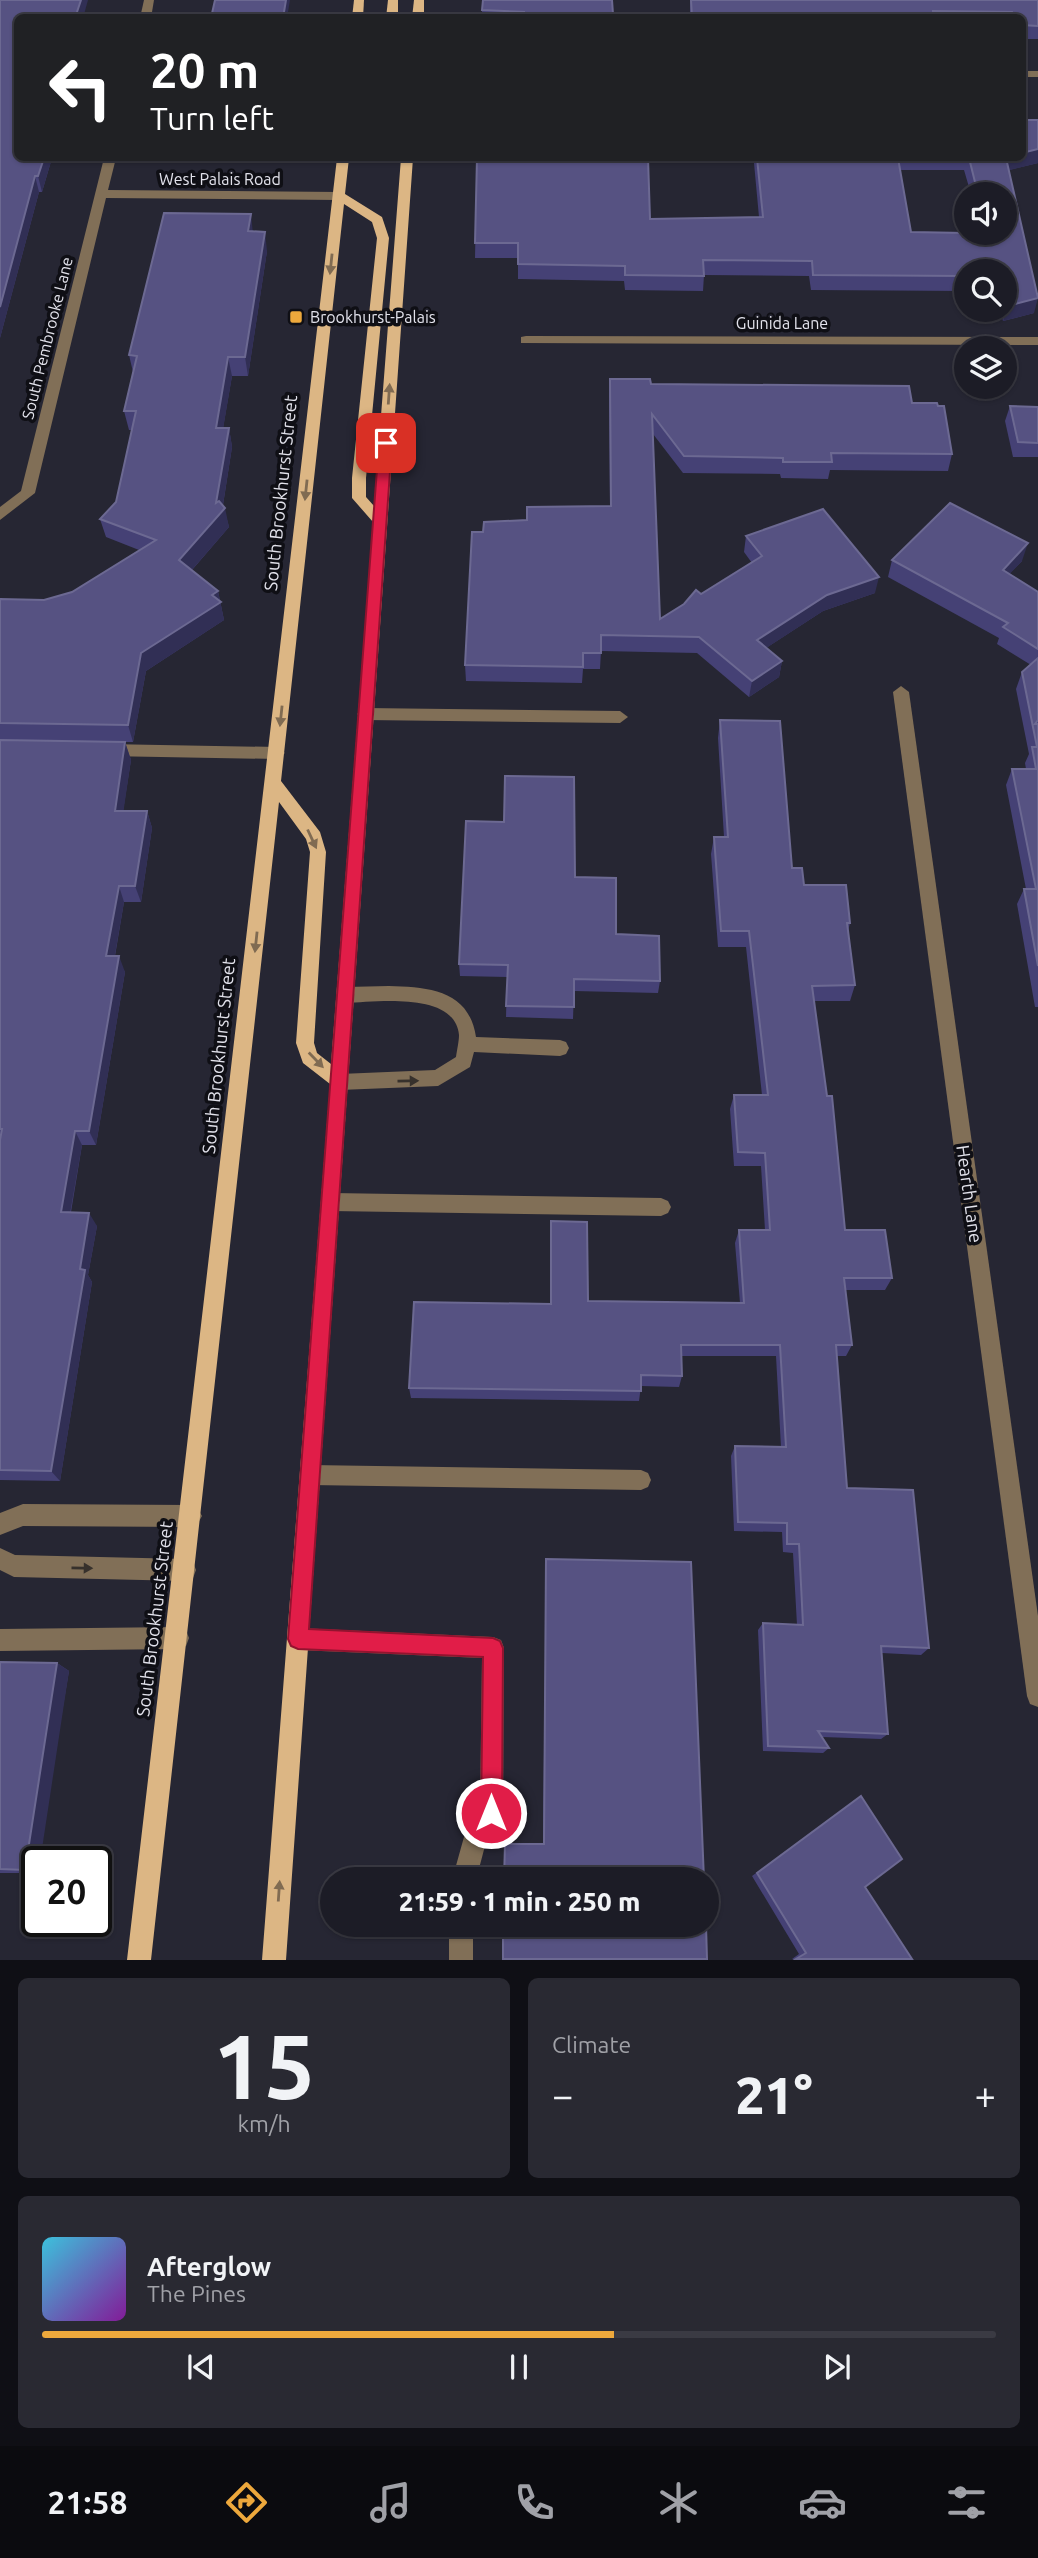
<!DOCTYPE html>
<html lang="en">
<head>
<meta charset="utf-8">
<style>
  :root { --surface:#1c1c26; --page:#292932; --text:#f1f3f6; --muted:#a0a1a7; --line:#3a3a43; --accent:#eda83c }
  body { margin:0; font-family:Ubuntu,sans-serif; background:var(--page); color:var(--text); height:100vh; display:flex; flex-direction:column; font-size:26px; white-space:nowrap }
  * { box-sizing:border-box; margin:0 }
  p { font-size:23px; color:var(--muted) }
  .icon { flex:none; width:38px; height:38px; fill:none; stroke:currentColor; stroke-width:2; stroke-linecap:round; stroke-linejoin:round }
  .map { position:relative; height:1960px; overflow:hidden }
  .drawer { display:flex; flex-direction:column; gap:18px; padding:18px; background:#0f0f15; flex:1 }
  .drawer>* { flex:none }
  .banner { position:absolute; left:14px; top:14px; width:1012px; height:147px; border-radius:10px; box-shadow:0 2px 5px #0004,0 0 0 2px var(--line); background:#202124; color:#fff; overflow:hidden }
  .controls { position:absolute; left:954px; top:182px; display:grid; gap:14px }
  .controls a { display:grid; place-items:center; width:63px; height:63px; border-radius:50%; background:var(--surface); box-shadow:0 2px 5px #0004,0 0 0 2px var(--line); font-size:35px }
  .speed { position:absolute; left:21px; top:1846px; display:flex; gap:14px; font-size:35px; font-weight:700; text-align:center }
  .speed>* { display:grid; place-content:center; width:91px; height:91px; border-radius:50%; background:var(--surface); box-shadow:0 2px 5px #0004,0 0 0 2px var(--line); line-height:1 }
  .speed .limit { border:4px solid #111; border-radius:10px; background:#fff; color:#111 }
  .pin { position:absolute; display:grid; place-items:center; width:60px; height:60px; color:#fff; margin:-30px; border-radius:14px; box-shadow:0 4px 10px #0006 }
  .me { position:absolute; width:77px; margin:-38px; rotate:0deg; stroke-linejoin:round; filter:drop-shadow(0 0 5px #0008) }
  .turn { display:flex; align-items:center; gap:24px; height:147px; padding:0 21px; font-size:32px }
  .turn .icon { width:91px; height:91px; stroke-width:2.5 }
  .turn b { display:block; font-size:49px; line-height:60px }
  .big { font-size:52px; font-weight:800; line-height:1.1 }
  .drawer .widget { flex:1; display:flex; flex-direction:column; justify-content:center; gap:10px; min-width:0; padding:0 24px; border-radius:10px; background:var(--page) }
  .drawer .dial { align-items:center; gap:0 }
  .dial b { font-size:91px; line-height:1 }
  .song { display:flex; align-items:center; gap:21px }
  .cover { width:84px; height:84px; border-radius:10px; background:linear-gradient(135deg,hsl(190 70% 55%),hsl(290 70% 35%)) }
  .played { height:7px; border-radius:4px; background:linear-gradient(90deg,var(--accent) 60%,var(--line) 60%) }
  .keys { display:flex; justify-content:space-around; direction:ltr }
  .heat { display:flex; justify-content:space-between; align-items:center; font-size:38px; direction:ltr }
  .drawer .tiles { flex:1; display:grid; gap:18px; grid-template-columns:1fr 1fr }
  .widget:last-child { grid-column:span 2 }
  .trip { position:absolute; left:320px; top:1867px; width:399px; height:70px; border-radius:35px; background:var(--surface); box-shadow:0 2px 5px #0004,0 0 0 2px var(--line); font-weight:800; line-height:70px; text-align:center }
  .tab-bar { display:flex; height:112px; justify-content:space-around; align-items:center; background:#0b0b0f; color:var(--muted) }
  .tab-bar .icon { width:49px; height:49px }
  .tab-bar .on { color:var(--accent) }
  .tab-bar b { font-size:32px; color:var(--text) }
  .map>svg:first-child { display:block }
</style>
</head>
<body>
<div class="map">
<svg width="1038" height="1960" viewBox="0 0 1038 1960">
  <rect width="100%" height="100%" fill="#262633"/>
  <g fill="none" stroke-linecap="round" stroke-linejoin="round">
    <g fill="#816f57" fill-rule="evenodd">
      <polygon points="144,0 154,0 151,18 140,18"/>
      <rect x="1022" y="71" width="16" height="6"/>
      <polygon points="104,158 116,158 108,190 339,192 345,196 339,200 106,198 35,493 0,520 0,507 21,491"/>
      <polygon points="526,336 1038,337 1038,345 521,343 521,337"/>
      <polygon points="901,686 909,692 1038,1616 1038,1707 1030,1704 1027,1696 893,692"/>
      <polygon points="365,708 620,711 628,717 620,723 365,720 357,714"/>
      <polygon points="106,744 277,747 285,753 277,759 106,756 98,750"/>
      <path d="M389 986C429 987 469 990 476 1037L560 1040 566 1042 569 1048 566 1054 560 1056 474 1052 470 1067 438 1086 340 1090 334 1088 331 1082 334 1076 340 1074 435 1070 456 1057C457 1050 459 1041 459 1035 455 991 376 1002 346 1003L340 1000 337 995 340 990 346 987Z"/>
      <polygon points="331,1193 661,1198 668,1201 671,1207 668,1213 661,1216 331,1211 324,1208 322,1202 324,1196"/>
      <polygon points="310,1465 641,1470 648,1473 651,1480 648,1487 641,1490 310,1485 303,1482 300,1475 303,1468"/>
      <polygon points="23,1504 191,1505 198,1509 202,1516 198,1523 191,1527 23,1526 0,1535 0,1513"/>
      <polygon points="0,1548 15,1555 185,1559 193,1562 196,1570 193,1578 185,1581 14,1577 0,1570"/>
      <polygon points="178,1627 186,1630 189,1638 186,1646 178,1649 0,1651 0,1629"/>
      <polygon points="298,1628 493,1637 501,1640 504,1648 503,1813 486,1842 476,1880 452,1880 464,1837 480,1810 482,1658 298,1650 290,1647 287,1639 290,1631"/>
      <rect x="449" y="1925" width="24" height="35"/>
    </g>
    <g fill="#dcb684" fill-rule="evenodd">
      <polygon points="354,0 364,0 363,18 352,18"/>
      <polygon points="388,0 398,0 398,18 386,18"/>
      <polygon points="414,0 424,0 424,18 412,18"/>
      <path d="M337 158H349L345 194 382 217 389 238 366 478V497L374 506 401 158H413L286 1960H262L330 1084 303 1063 296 1043 310 852 306 839 279 802 151 1960H127ZM344 204 372 222 377 238 352 478V498L373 522 331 1064 317 1053 314 1043 326 852 320 832 281 781Z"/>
    </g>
  </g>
  <g fill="#454175" fill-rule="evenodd">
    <polygon points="0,0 18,158 52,158 42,192 39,192 0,338"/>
    <polygon points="612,0 612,18 482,18 482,10"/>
    <polygon points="690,0 1038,0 1038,39 1022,39 1022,18 690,18"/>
    <path d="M1038 120V163L1009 170 1034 313 1003 321 1000 310H1004V271H966V291L811 290 809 276 704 275 703 291 625 290 624 281 518 279V258H475L477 158H1022ZM648 162 754 163 759 217 650 219ZM900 170H964L971 194H1004V233L911 232Z"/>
    <polygon points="253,232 267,251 248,376 232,376 223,428 229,428 232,447 223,505 229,527 192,570 218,591 224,620 146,671 133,742 125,742 131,760 123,811 147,811 152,828 141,902 124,902 115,956 125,972 96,1145 82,1145 71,1212 97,1226 88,1275 92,1282 60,1481 0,1480 0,599 44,600 72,592 139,550 106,537 100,519 116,502 132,430 129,430 124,411 133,372 129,355"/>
    <polygon points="610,379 651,384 912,403 952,454 948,471 830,470 828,479 781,478 780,474 683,473 653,434 660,619 752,563 744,552 746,536 875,593 823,611 766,648 782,661 779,677 749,697 697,653 601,651 600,669 583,669 582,683 466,681 465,665 483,532 527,520 610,506 609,395"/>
    <polygon points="1010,406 1038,407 1038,457 1013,457 1005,421"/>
    <polygon points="892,560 1022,561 1009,574 1038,592 1038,1007 1035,1007 1017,904 1024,889 1026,889 1006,785 1012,769 1026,769 1025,763 1029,754 1016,689 1022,672 1031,665 997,644 999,638 888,577"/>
    <polygon points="720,720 792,868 804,885 850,923 848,931 855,985 850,1001 814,1001 845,1230 892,1278 885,1290 845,1290 852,1345 846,1356 837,1356 847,1488 929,1648 921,1655 882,1653 888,1734 881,1739 822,1737 829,1748 823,1753 763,1751 758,1630 763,1623 797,1625 793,1553 783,1552 782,1532 734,1531 731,1456 735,1446 781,1447 776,1356 681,1356 682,1376 679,1387 641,1386 639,1401 411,1398 409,1388 550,1304 551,1221 588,1301 740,1303 735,1243 739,1230 765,1230 761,1166 734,1166 730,1109 734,1095 762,1095 746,947 718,947 711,854 714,837 724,837 718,738"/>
    <polygon points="575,877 616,934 660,981 658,993 574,991 573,1019 506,1017 507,977 460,976 459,964"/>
    <polygon points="546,1559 691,1562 543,1844 546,1570"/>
    <polygon points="0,1662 57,1663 69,1671 37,1862 37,1873 0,1873"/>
    <polygon points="861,1796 865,1887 912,1959 792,1959 799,1954 752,1876"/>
  </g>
  <g fill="#312f55">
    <polygon points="81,0 88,0 83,18 75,18"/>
    <polygon points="286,0 290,0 287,18 283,18"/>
    <polygon points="1038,149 1038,163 1002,172 1006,158 1022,158 1022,153"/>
    <polygon points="44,158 52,158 42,192 38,176"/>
    <polygon points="35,176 39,192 0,338 0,307"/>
    <polygon points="251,214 253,234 248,231"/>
    <polygon points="265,232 267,251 248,376 245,357"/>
    <polygon points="1038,298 1034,313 1003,321 1007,306"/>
    <polygon points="228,357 232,376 220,447 216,428"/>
    <polygon points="229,428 232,447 222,511 225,508 229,527 184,579 179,560 216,503"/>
    <polygon points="1028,543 1022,561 997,587 1003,570"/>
    <polygon points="879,577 875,593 823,611 754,656 757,640 827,595"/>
    <polygon points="218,591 224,620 146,671 133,742 128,725 141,653"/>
    <polygon points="782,661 779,677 749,697 752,681"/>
    <polygon points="125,742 131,760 121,828 115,811"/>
    <polygon points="147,811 152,828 141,902 135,886"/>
    <polygon points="119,886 124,902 112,972 106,956"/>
    <polygon points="119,956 125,972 96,1145 89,1131"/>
    <polygon points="75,1131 82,1145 68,1225 61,1212"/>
    <polygon points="89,1213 97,1226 88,1275 92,1282 60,1481 51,1471 80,1269"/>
    <polygon points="57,1663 69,1671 40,1862 37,1862 37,1873 25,1870"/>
  </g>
  <g fill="#565282" stroke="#6c6992" stroke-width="2">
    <polygon points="0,0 81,0 75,18 18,18 18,158 44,158 38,176 35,176 0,307"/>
    <polygon points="215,0 286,0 283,18 211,18"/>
    <polygon points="483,0 612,0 613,14 590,14 590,18 524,18 524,12 482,10"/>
    <polygon points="691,0 1038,0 1038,26 1022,25 1022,18 1014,18 1012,12 933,11 933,13 923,13 924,18 757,16 757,18 692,18"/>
    <polygon points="1022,120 1038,120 1038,149 1022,153"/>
    <polygon points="477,158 648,158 650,219 763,217 757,158 898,158 911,232 966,233 1004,233 1004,194 978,194 969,158 1006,158 1038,298 1007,306 1004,295 1004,271 966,271 966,276 813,275 812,261 703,260 704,276 625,275 625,266 518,264 518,243 475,243"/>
    <polygon points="164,213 251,214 248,231 265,232 245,357 228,357 216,428 229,428 216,503 219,501 225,508 179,560 218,591 212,595 221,602 141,653 128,725 0,723 0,599 44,600 72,592 156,540 100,519 116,502 136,411 124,411 137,356 129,355"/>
    <polygon points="610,379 650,379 651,384 909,386 912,403 937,403 938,406 944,406 952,454 831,453 832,462 783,462 783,458 684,456 652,414 660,619 684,604 696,590 701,594 762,556 746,536 823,509 879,577 827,595 757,640 782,661 752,681 699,637 601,635 601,653 583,653 583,667 465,665 472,532 483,532 484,522 527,520 527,507 611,506"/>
    <polygon points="1010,406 1038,407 1038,443 1018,442"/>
    <polygon points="950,503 1028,543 1003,570 1038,592 1038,649 1003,627 1008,623 892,560"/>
    <polygon points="1038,658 1038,720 1035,724 1038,724 1038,966 1024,889 1036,889 1012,769 1036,769 1032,747 1037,747 1022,672"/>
    <polygon points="720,720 780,721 792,868 802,868 804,885 846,885 850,923 847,923 855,985 812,986 827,1096 832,1096 845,1230 885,1230 892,1278 844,1278 852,1345 836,1345 847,1488 913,1490 929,1648 881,1646 888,1734 818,1731 829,1748 768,1746 763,1623 803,1625 799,1544 787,1544 787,1523 738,1522 735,1446 786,1447 780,1345 681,1345 682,1376 641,1375 641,1391 409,1388 414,1302 551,1304 551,1221 587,1222 588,1301 744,1303 739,1230 770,1230 765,1153 738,1152 734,1095 768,1095 749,931 721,931 714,837 728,837"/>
    <polygon points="0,740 125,742 115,811 147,811 135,886 119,886 106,956 119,956 89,1131 75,1131 61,1212 89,1213 80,1269 85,1270 51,1471 0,1470 0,1140 2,1129 0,1129"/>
    <polygon points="505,776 574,777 575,877 616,878 616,934 659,936 660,981 574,979 574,1007 506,1006 508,965 459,964 466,821 504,822"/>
    <polygon points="546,1559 691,1562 704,1880 504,1880 505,1844 544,1844"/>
    <polygon points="0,1662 57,1663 25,1870 0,1869"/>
    <polygon points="861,1796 902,1859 865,1887 912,1959 796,1959 806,1953 757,1873"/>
    <polygon points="503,1925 706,1925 707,1959 503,1959"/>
  </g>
  <defs><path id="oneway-solid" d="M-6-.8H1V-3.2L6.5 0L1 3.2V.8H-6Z" transform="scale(1.75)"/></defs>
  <g fill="#806b52">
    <use href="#oneway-solid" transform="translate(331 264) rotate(96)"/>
    <use href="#oneway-solid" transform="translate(389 394) rotate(-86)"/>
    <use href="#oneway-solid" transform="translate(306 490) rotate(96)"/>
    <use href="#oneway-solid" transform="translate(281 716) rotate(96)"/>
    <use href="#oneway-solid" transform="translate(312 839) rotate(65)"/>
    <use href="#oneway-solid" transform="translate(256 942) rotate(96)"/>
    <use href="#oneway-solid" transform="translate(316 1060) rotate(46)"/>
    <use href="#oneway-solid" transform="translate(279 1891) rotate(-86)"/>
  </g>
  <g fill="#37312c">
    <use href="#oneway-solid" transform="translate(408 1081) rotate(-1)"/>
    <use href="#oneway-solid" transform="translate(82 1568) rotate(1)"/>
  </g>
  <polygon fill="#e11d48" stroke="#92132f" stroke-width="2" points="386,439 392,443 309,1629 493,1638 500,1641 503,1648 502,1813 498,1820 491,1823 484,1820 481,1813 483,1657 298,1649 291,1646 288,1639 379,443"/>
  <rect fill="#eda83c" stroke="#0f0f15" stroke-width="2.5" x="289" y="310" width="14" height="14" rx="3.5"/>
  <g text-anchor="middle" stroke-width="7" stroke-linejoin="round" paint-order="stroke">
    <g font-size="16" fill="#e2e2eb" stroke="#0f0f15">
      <text x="220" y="185">West Palais Road</text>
      <text x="782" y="329">Guinida Lane</text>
      <text transform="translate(47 338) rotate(-76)" y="6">South Pembrooke Lane</text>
    </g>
    <g font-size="16" fill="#e2e2eb" stroke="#0f0f15" text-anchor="start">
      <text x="310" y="323">Brookhurst-Palais</text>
    </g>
    <g font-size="18" fill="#e2e2eb" stroke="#0f0f15">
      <text transform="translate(281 493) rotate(-84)" y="6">South Brookhurst Street</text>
      <text transform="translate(219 1056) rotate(-84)" y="6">South Brookhurst Street</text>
      <text transform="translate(969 1194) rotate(82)" y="6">Hearth Lane</text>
      <text transform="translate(155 1619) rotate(-83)" y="6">South Brookhurst Street</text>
    </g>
  </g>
</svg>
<div class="controls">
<a><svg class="icon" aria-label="sound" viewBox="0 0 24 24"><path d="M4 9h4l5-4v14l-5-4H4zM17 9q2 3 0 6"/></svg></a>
<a><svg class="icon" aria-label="search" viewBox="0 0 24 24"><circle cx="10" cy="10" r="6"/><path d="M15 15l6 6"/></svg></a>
<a><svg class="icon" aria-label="layers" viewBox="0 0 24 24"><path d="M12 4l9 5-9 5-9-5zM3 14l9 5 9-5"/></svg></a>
</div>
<div class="speed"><div class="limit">20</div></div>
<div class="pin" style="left:386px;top:443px;background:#d93025"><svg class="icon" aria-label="arrive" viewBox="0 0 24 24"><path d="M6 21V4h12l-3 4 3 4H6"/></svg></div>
<svg class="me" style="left:491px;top:1813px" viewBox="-20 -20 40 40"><circle r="17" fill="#e11d48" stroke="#fff" stroke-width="3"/><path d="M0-11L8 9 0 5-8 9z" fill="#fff"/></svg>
<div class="trip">21:59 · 1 min · 250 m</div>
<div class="banner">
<div class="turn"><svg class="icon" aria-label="left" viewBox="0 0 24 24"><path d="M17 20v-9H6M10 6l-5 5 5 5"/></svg><div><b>20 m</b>Turn left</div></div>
</div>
</div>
<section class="drawer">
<div class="tiles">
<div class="widget dial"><b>15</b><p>km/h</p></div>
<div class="widget"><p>Climate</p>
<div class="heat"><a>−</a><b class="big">21°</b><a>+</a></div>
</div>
<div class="widget">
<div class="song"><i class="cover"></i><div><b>Afterglow</b><p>The Pines</p></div></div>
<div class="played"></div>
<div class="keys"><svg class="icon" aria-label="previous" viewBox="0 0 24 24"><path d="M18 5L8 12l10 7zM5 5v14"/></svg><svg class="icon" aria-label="pause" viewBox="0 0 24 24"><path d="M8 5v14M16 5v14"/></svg><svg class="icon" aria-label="next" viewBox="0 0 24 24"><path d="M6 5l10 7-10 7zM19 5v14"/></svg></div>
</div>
</div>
</section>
<nav class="tab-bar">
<b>21:58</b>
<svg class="icon on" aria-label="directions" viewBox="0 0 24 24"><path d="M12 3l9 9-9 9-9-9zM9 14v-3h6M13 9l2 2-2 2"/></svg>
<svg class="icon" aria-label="music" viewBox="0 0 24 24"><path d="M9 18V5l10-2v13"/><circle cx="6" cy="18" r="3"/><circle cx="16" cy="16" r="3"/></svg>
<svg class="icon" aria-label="phone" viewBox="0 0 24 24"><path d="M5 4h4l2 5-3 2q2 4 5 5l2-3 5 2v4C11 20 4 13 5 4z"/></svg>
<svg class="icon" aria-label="climate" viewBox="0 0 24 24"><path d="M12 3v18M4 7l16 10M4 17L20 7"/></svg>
<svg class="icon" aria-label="car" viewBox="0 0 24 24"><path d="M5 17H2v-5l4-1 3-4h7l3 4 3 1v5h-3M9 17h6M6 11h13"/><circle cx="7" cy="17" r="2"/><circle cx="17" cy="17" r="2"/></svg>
<svg class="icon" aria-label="filters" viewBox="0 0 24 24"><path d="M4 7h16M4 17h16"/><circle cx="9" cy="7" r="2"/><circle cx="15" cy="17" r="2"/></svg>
</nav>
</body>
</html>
